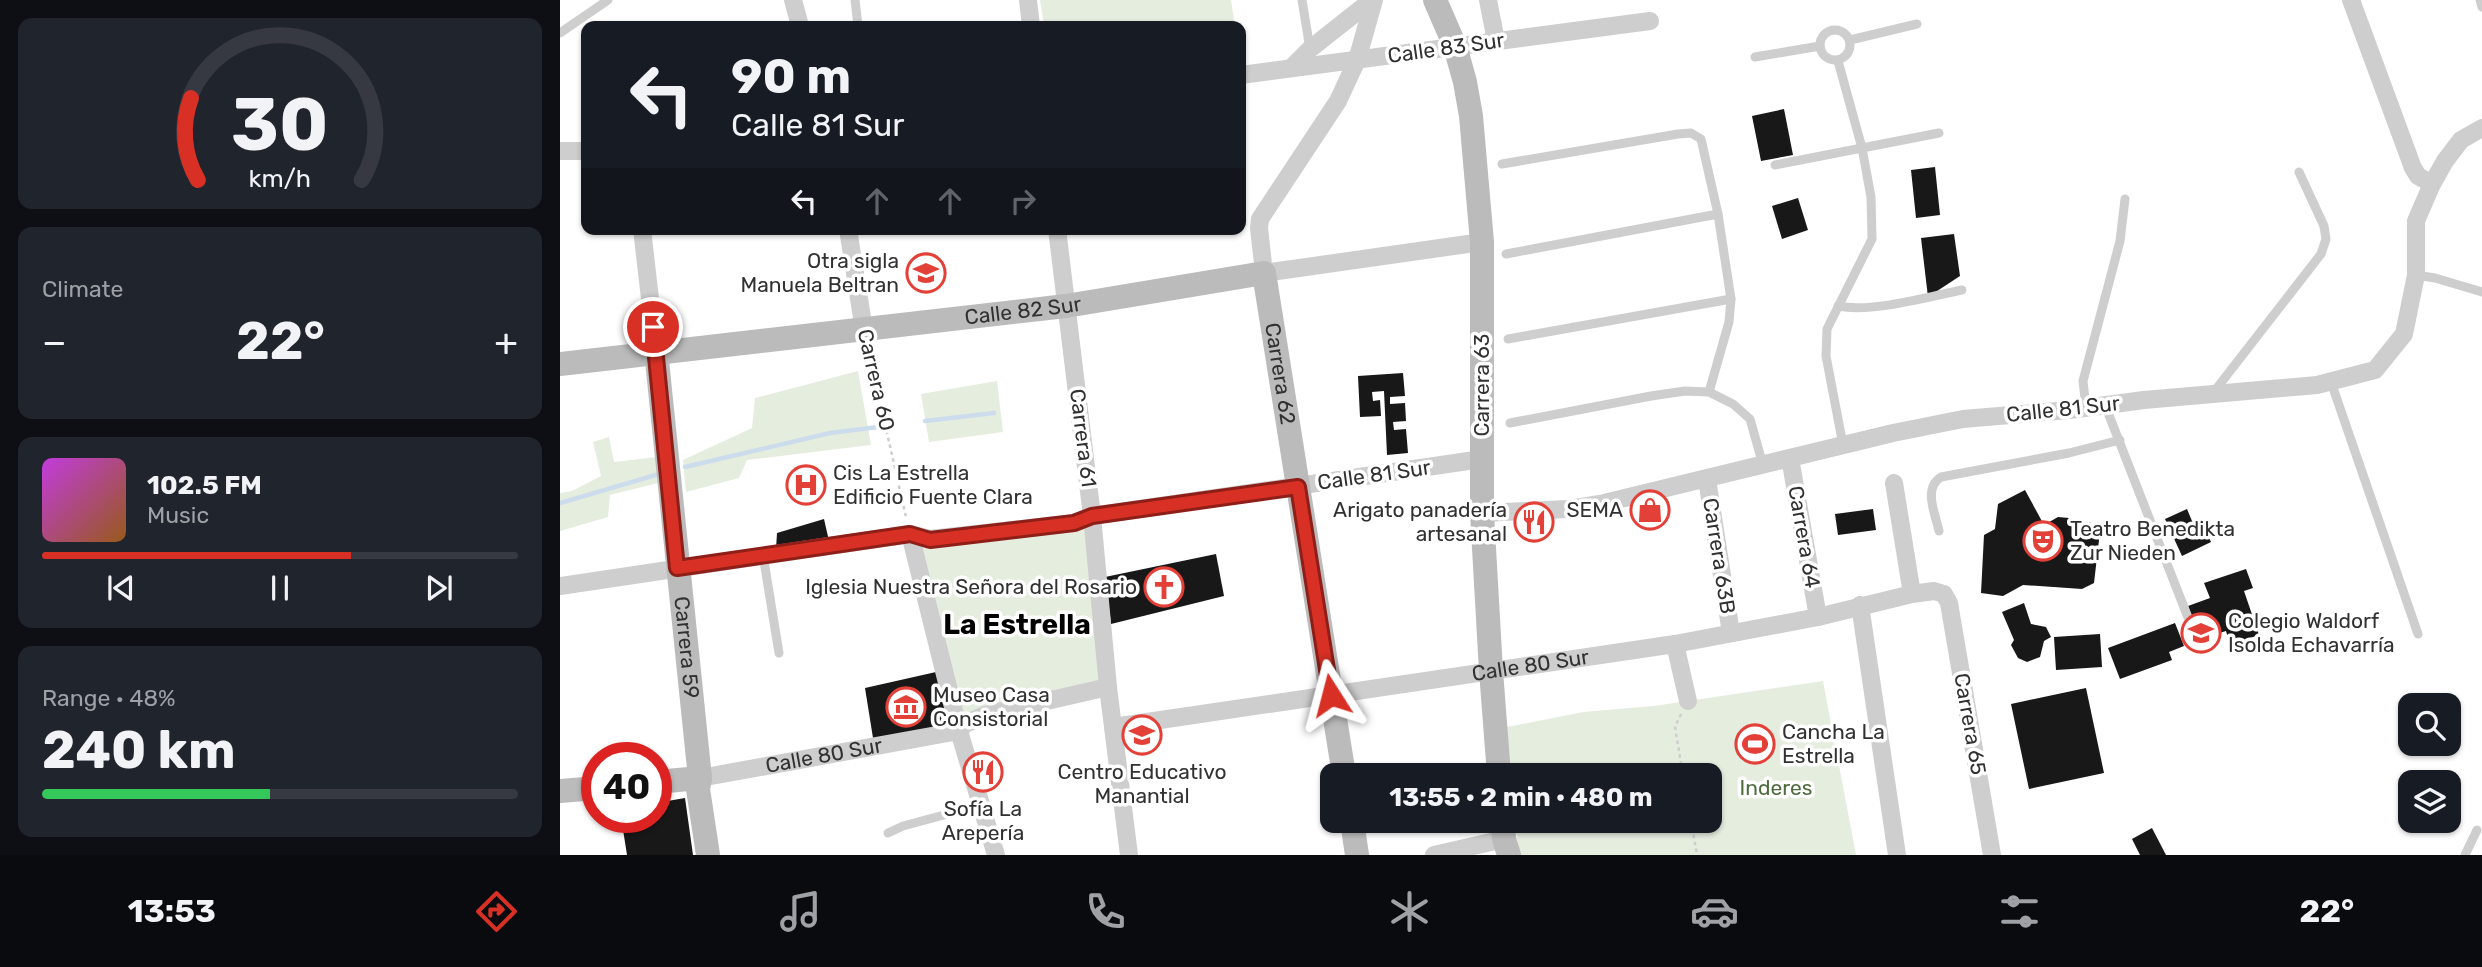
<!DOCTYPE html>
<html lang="en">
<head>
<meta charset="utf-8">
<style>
  :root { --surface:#171b24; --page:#20242c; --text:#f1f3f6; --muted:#9ea1a6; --line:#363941; --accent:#d93025 }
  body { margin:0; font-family:Rubik,sans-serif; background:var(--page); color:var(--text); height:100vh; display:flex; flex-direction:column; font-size:26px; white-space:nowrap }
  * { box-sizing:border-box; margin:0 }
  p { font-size:23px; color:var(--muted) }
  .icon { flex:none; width:38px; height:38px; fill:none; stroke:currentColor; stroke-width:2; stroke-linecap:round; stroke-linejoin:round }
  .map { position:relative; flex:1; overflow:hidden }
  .drawer { display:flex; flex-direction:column; gap:18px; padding:18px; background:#0d0f14; width:560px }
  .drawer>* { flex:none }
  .hud { position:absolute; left:21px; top:21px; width:665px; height:214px; border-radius:14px; box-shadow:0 2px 5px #0004; background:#171b24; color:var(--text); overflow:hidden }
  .buttons { position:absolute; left:1838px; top:693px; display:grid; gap:14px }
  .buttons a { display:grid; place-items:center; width:63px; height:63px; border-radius:14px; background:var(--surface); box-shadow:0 2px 5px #0004; font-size:35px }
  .speed { position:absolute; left:21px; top:742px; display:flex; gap:14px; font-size:35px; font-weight:700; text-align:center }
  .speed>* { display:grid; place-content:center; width:91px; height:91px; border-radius:50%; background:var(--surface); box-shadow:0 2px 5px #0004; line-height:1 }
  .speed .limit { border:10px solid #d22; background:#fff; color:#111 }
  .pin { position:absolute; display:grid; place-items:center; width:60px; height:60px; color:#fff; margin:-30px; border:4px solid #fff; border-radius:50%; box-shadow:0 2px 7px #0007 }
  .me { position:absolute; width:77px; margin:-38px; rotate:351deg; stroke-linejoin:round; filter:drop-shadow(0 0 5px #0008) }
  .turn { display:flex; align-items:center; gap:24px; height:147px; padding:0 35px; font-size:32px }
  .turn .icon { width:91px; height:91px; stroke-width:2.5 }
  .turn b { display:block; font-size:49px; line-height:60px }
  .lanes { display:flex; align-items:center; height:66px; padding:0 35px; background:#0003; justify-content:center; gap:35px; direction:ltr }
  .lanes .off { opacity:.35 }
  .big { font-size:52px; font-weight:700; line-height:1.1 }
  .drawer .tile { flex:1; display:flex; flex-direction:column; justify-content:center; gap:10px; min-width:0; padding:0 24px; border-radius:14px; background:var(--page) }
  .drawer .dial { align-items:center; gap:0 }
  .dial svg { height:182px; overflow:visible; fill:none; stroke:var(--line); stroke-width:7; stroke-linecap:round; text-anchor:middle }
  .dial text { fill:var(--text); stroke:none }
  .song { display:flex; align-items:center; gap:21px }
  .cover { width:84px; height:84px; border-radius:10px; background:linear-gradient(135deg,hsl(290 70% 55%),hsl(30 70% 35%)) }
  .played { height:7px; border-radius:4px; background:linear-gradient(90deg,var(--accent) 65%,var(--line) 65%) }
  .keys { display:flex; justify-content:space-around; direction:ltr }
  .heat { display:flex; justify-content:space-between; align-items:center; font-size:38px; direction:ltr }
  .charge { height:10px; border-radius:5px; background:linear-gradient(90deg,#34c759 48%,var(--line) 0) }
  .trip { position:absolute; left:760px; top:763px; width:402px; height:70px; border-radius:14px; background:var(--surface); box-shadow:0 2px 5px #0004; font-weight:700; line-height:70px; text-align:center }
  .dock { display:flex; height:112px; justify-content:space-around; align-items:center; background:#090b0e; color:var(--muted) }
  .dock .icon { width:49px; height:49px }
  .dock .active { color:var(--accent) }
  .dock b { font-size:32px; color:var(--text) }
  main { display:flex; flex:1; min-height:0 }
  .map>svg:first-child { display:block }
</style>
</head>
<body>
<main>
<section class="drawer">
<div class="tile dial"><svg viewBox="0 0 100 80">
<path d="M14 69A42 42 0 1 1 86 69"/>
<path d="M14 69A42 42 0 0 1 11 33" stroke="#d93025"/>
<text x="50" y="56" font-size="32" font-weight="700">30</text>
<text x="50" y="72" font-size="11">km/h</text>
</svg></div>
<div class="tile"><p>Climate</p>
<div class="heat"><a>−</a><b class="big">22°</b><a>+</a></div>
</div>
<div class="tile">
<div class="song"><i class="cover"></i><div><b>102.5 FM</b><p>Music</p></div></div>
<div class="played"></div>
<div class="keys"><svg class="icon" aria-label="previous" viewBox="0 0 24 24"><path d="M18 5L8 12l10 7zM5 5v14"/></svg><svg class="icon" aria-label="pause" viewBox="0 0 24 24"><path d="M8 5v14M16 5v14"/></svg><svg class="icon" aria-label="next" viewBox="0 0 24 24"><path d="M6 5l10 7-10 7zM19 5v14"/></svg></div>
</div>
<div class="tile"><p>Range · 48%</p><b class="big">240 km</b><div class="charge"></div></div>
</section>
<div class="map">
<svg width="1922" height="855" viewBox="0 0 1922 855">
  <rect width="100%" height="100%" fill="#fff"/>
  <g fill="#e5eddf">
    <polygon points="480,0 671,0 675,26 484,26"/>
    <polygon points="298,371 311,445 187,460 179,478 126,492 123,460 192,428 195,398"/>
    <polygon points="437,381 443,432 369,442 361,394"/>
    <polygon points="49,437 54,462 97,457 98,483 50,495 48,517 0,531 0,493 12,491 41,476 33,442"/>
    <polygon points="532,516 548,687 405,723 350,534"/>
    <polygon points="1263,681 1296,855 960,855 954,821 1150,821 1150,775 948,775 942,728 1023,712 1094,706"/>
  </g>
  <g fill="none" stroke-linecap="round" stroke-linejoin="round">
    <g stroke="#ccdcec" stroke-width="4.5">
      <polyline points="365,421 434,413"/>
      <polyline points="125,467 270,433 318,427"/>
      <polyline points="0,503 99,474"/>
    </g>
  </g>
  <g fill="#181818">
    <polygon points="1224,109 1233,155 1201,161 1192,116"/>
    <polygon points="1375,167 1380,215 1356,218 1351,170"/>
    <polygon points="1238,198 1248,230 1222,239 1212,206"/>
    <polygon points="1394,234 1400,276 1368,297 1361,238"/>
    <polygon points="843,373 845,396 830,397 830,404 845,403 846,421 833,422 834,430 846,429 848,453 827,455 824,391 812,392 813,401 820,400 821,416 800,417 798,376"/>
    <polygon points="1465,490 1484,525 1498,517 1509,518 1515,530 1530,522 1539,540 1534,583 1522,589 1463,585 1443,596 1421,593 1424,535 1435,529 1438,504"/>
    <polygon points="1313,509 1316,530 1278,535 1275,514"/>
    <polygon points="1627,509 1632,521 1640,518 1651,542 1622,556 1605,519"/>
    <polygon points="264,519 269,541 216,549 217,533"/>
    <polygon points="656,554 664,596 551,624 545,577"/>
    <polygon points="1686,569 1693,588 1684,591 1699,635 1670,645 1666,631 1640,639 1628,606 1650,598 1644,583"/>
    <polygon points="1464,603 1471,624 1486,627 1491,637 1484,641 1480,657 1467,662 1458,658 1451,645 1454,640 1442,612"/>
    <polygon points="1615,623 1624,646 1609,652 1612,660 1560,679 1548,648"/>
    <polygon points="1540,634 1542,667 1496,670 1494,637"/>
    <polygon points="376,672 389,726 313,738 305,688"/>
    <polygon points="1526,688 1544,773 1469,789 1451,704"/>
    <polygon points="125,798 133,855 67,855 61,817 96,817 96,803"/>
    <polygon points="1592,828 1606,855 1580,855 1572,839"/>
  </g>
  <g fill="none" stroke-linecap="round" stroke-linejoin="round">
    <g stroke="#cecece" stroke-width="2.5" stroke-dasharray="3.5 3.5" stroke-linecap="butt">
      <polyline points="308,349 346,517"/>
      <polyline points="1121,714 1115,727 1123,775"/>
      <polyline points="1131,821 1137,855"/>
    </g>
    <g stroke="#cecece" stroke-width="9">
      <polyline points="295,0 298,26"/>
      <polyline points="742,0 750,49"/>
      <polyline points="1920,0 1922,7"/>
      <circle cx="1275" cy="45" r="15"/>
      <polyline points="0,33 48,0"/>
      <polyline points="1290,40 1357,24"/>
      <polyline points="1195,57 1260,46"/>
      <polyline points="1278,61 1302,148 1311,197 1312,239 1267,329 1266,356 1283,445"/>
      <polyline points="942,164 1118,134 1131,133 1141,139 1158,214 1171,299 1169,322 1149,392"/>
      <polyline points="1215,165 1379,133"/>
      <polyline points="946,254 1158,214"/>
      <polyline points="1856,275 1875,278 1922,292"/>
      <path d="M1278 306C1312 313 1367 297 1402 290"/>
      <polyline points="948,339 1171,299"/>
      <polyline points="1771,382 1858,634"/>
      <polyline points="1653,393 1761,254 1766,239 1764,226 1739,172"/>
      <polyline points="1545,405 1636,638"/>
      <polyline points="1526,408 1523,381 1560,241 1565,199"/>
      <polyline points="950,423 1091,396 1125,391 1149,392 1173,404 1190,419 1203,465"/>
      <path d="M1379 531C1375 513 1363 488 1381 477L1509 453 1560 440"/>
      <polyline points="203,555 219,653"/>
      <polyline points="328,833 343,826 421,805"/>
      <polyline points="1905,855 1917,830"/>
    </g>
    <g stroke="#cecece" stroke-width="18">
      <polyline points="233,0 240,26"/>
      <polyline points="468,0 471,26"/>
      <polyline points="814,0 797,60 778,101 700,219 699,228 704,273 922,242"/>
      <polyline points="928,0 936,41"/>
      <polyline points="1791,0 1853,168 1858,176 1872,184"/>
      <polyline points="731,68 750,49 812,0"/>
      <polyline points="681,75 1090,21"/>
      <polyline points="0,151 26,151"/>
      <polyline points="82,229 96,351"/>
      <polyline points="288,229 304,330"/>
      <polyline points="497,229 532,516 548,687 569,855"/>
      <polyline points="1230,458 1258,617"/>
      <polyline points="1147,479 1171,633"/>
      <polyline points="1334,483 1352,594"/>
      <polyline points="922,513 1008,509 1040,504 1333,433 1403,419 1509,410 1584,400 1757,385 1815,370 1844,334 1856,275 1856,221 1872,184 1885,161 1901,140 1922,128"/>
      <polyline points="350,534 399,731 436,855"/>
      <polyline points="0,586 350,534 370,539 514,523 532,516 922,459"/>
      <polyline points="1300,605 1337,855"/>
      <polyline points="1115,644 1128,701"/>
      <path id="s1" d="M553 727 1115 644 1258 617 1352 594 1374 591 1384 594 1389 603 1432 855"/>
      <path id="s2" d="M140 778 399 731 405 724 425 715 548 687"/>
      <polyline points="874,855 944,839"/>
    </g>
    <g stroke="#bbb" stroke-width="24">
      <polyline points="875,0 895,46 905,82 911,116 922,242 922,513 931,671 939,775"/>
      <path id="s3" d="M96 351 140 778 138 789 148 855"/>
      <path id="s4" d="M0 364 506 306 704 273 784 775"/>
      <polyline points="96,782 140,778"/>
      <polyline points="0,791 37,788"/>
      <polyline points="792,821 797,855"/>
      <polyline points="943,821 944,839 949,855"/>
    </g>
  </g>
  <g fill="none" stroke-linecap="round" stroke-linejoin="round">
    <g stroke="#8d1f18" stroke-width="18">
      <polyline id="route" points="93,327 117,568 350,534 370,540 514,523 532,516 738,487 771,695"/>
    </g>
    <use href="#route" stroke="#d93025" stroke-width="12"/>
  </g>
  <defs>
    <g id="school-ring" transform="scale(2.0125)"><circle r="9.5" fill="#fff" stroke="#e34038" stroke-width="1.5"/><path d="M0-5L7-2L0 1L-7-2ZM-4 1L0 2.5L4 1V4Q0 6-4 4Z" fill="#e34038"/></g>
    <g id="hospital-ring" transform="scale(2.0125)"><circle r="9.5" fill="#fff" stroke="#e34038" stroke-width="1.5"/><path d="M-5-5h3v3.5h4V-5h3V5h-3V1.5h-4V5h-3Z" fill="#e34038"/></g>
    <g id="shop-ring" transform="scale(2.0125)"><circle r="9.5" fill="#fff" stroke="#e34038" stroke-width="1.5"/><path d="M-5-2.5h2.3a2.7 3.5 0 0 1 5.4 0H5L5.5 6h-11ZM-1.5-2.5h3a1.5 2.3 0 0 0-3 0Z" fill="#e34038"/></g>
    <g id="restaurant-ring" transform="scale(2.0125)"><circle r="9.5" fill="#fff" stroke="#e34038" stroke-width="1.5"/><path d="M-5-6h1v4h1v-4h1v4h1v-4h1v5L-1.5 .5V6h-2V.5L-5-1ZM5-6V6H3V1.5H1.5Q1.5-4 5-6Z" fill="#e34038"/></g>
    <g id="theatre-ring" transform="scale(2.0125)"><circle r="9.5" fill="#fff" stroke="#e34038" stroke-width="1.5"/><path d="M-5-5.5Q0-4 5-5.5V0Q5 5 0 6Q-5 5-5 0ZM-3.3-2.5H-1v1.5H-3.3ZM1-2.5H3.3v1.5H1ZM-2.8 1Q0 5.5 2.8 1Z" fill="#e34038"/></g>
    <g id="church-ring" transform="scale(2.0125)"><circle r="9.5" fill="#fff" stroke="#e34038" stroke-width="1.5"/><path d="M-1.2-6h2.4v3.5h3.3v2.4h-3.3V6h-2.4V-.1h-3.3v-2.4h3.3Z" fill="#e34038"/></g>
    <g id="museum-ring" transform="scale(2.0125)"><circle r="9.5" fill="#fff" stroke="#e34038" stroke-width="1.5"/><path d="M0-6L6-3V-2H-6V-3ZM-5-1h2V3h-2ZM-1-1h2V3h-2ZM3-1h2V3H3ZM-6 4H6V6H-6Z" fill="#e34038"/></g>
    <g id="stadium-ring" transform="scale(2.0125)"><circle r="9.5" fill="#fff" stroke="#e34038" stroke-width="1.5"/><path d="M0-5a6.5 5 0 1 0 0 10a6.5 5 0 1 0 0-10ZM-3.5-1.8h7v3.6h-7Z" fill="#e34038"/></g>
  </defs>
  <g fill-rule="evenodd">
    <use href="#school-ring" x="366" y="273"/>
    <use href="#hospital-ring" x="246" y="485"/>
    <use href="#shop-ring" x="1090" y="510"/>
    <use href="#restaurant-ring" x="974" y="522"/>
    <use href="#theatre-ring" x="1483" y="541"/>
    <use href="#church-ring" x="604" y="587"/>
    <use href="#school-ring" x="1641" y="633"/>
    <use href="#museum-ring" x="346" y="707"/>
    <use href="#school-ring" x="582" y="735"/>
    <use href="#stadium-ring" x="1195" y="744"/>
    <use href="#restaurant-ring" x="423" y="772"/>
  </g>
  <g text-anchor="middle" stroke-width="7" stroke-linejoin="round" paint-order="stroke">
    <g font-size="21" fill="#313131" stroke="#fff">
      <text transform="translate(886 48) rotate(-8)" y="7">Calle 83 Sur</text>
      <text dy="7" stroke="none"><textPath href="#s4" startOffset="466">Calle 82 Sur</textPath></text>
      <text dy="7" stroke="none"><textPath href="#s4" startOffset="812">Carrera 62</textPath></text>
      <text transform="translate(316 380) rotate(77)" y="7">Carrera 60</text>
      <text transform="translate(922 385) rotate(-90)" y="7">Carrera 63</text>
      <text transform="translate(1503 409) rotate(-6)" y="7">Calle 81 Sur</text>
      <text transform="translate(523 438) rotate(83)" y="7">Carrera 61</text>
      <text transform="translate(814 475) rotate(-8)" y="7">Calle 81 Sur</text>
      <text transform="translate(1244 537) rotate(80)" y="7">Carrera 64</text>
      <text transform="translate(1159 556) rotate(81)" y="7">Carrera 63B</text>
      <text dy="7" stroke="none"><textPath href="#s3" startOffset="298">Carrera 59</textPath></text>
      <text dy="7" stroke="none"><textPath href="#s1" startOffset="422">Calle 80 Sur</textPath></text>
      <text transform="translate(1410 724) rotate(80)" y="7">Carrera 65</text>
      <text dy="7" stroke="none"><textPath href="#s2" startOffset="126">Calle 80 Sur</textPath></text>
    </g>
    <g font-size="21" fill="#313131" stroke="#fff" text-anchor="start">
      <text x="339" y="268" text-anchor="end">Otra sigla<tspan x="339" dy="24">Manuela Beltran</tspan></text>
      <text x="273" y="480">Cis La Estrella<tspan x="273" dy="24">Edificio Fuente Clara</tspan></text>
      <text x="947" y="517" text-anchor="end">Arigato panadería<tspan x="947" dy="24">artesanal</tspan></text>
      <text x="1063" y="517" text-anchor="end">SEMA</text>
      <text x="1510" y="536">Teatro Benedikta<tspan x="1510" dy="24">Zur Nieden</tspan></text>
      <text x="577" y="594" text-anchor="end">Iglesia Nuestra Señora del Rosario</text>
      <text x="1668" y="628">Colegio Waldorf<tspan x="1668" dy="24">Isolda Echavarría</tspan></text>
      <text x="373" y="702">Museo Casa<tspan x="373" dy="24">Consistorial</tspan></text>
      <text x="1222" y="739">Cancha La<tspan x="1222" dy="24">Estrella</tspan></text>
      <text x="582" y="779" text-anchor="middle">Centro Educativo<tspan x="582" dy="24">Manantial</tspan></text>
      <text x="423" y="816" text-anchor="middle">Sofía La<tspan x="423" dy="24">Arepería</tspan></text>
    </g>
    <g font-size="21" fill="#4e6c3e" stroke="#fff">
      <text x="1216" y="795">Inderes</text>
    </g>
    <g font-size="28" font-weight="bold" fill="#000" stroke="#fff">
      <text x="457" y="634">La Estrella</text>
    </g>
  </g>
</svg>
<div class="buttons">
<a><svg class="icon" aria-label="search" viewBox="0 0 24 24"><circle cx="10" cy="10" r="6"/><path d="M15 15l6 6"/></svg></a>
<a><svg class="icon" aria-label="layers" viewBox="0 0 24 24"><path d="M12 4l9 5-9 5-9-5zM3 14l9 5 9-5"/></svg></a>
</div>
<div class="speed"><div class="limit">40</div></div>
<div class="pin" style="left:93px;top:327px;background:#d93025"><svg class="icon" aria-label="arrive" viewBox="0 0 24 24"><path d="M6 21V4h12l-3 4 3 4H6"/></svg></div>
<svg class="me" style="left:771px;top:695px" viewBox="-20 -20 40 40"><path d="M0-17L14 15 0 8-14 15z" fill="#d93025" stroke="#fff" stroke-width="4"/></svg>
<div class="trip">13:55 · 2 min · 480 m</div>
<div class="hud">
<div class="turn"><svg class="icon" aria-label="left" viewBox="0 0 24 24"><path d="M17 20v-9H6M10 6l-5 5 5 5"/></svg><div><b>90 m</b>Calle 81 Sur</div></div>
<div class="lanes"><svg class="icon" aria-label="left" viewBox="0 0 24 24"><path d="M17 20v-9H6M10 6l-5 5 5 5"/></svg><svg class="icon off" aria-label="ahead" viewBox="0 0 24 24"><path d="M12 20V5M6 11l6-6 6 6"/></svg><svg class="icon off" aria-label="ahead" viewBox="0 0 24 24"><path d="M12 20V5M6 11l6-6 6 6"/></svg><svg class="icon off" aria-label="right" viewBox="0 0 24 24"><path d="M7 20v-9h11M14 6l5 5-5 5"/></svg></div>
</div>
</div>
</main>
<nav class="dock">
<b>13:53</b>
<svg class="icon active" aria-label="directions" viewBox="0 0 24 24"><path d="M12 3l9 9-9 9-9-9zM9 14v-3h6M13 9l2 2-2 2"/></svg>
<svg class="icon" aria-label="music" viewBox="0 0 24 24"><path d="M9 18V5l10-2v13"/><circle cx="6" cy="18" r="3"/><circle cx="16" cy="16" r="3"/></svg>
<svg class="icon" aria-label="phone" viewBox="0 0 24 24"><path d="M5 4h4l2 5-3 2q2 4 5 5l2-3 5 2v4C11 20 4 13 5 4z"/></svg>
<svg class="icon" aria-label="climate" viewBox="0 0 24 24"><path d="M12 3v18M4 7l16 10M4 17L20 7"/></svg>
<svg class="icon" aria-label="car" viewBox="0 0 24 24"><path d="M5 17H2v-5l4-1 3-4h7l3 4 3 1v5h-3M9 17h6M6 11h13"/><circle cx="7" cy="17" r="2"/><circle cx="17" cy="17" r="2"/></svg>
<svg class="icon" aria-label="filters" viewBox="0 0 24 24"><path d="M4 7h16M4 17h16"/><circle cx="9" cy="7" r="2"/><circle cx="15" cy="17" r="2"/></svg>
<b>22°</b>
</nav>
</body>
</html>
